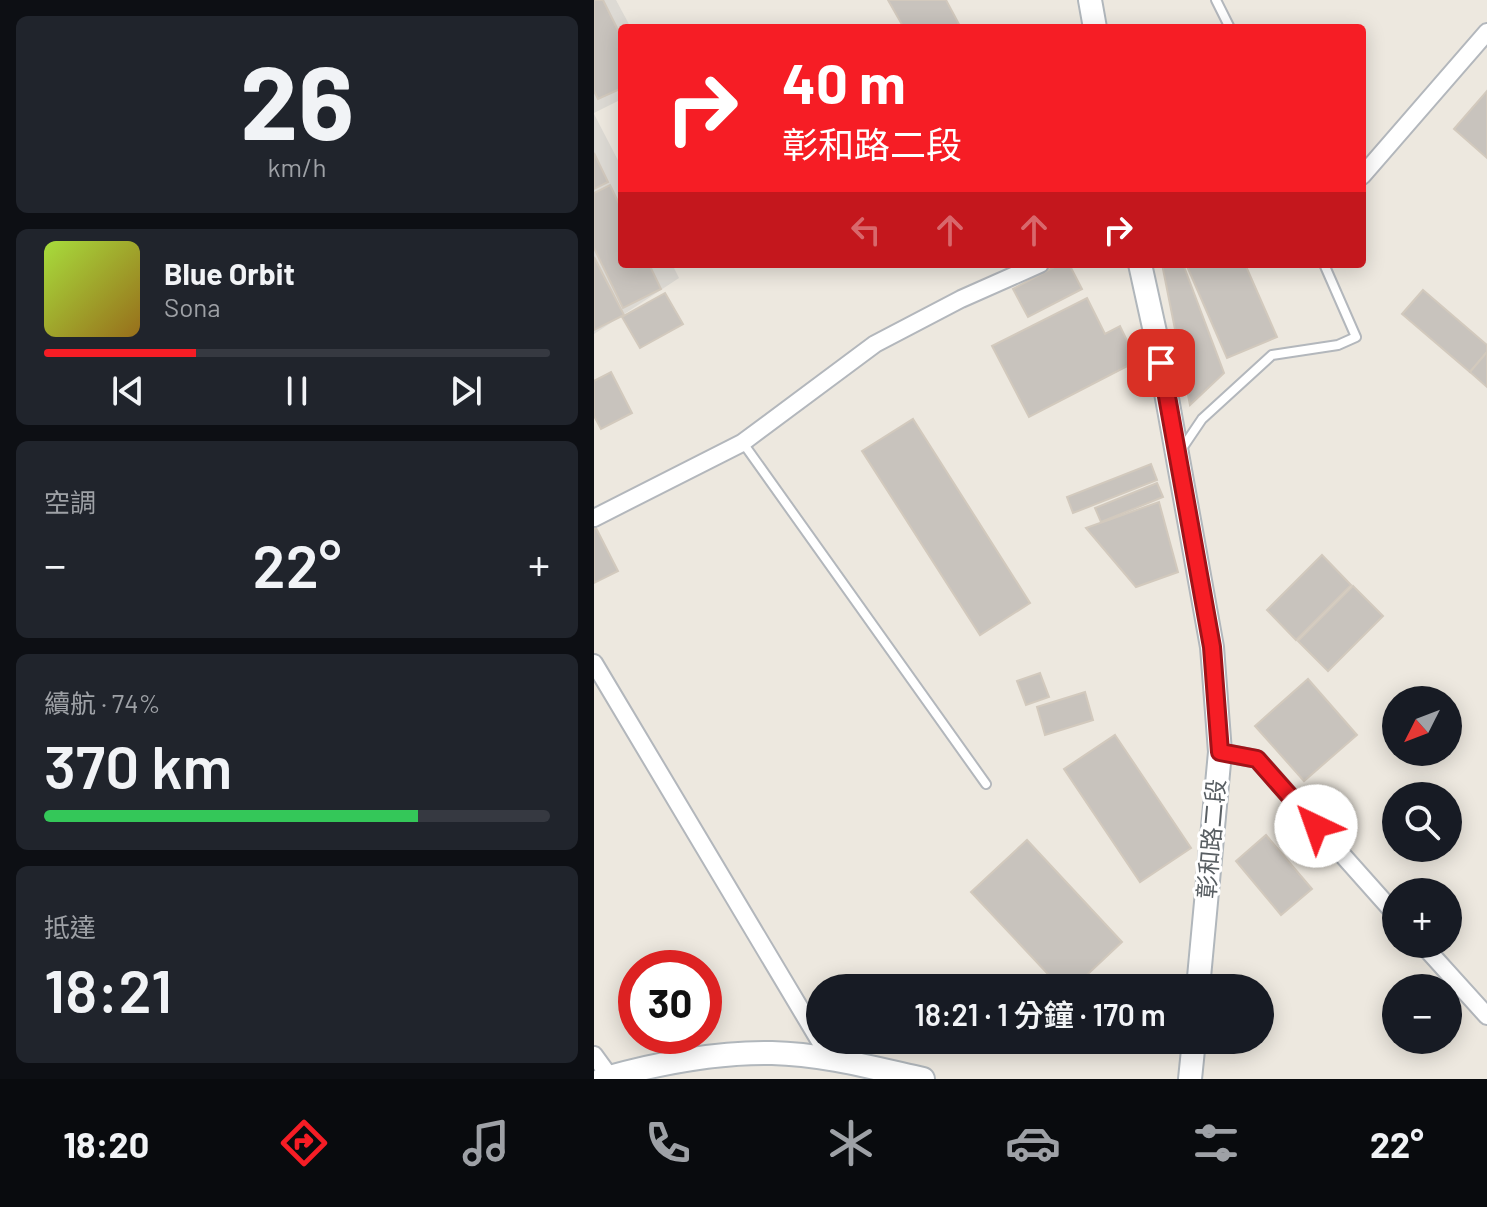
<!DOCTYPE html>
<html lang="zh-TW">
<head>
<meta charset="utf-8">
<style>
  :root { --surface:#171b24; --page:#20242c; --text:#f1f3f6; --muted:#9ea1a6; --line:#363941; --accent:#f61d25 }
  body { margin:0; font-family:Barlow,"Noto Sans TC",sans-serif; background:var(--page); color:var(--text); height:100vh; display:flex; flex-direction:column; font-size:30px; white-space:nowrap }
  * { box-sizing:border-box; margin:0 }
  p { font-size:26px; color:var(--muted) }
  .icon { flex:none; width:44px; height:44px; fill:none; stroke:currentColor; stroke-width:2; stroke-linecap:round; stroke-linejoin:round }
  .map { position:relative; flex:1; overflow:hidden }
  .side { display:flex; flex-direction:column; gap:16px; padding:16px; background:#0d0f14; width:594px }
  .side>* { flex:none }
  .guide { position:absolute; left:24px; top:24px; width:748px; height:244px; border-radius:8px; box-shadow:0 4px 20px #0003; background:#f61d25; color:#fff; overflow:hidden }
  .needle { width:52px; rotate:228deg }
  .controls { position:absolute; left:788px; top:686px; display:grid; gap:16px }
  .controls a { display:grid; place-items:center; width:80px; height:80px; border-radius:50%; background:var(--surface); box-shadow:0 4px 20px #0003; font-size:40px }
  .speed { position:absolute; left:24px; top:950px; display:flex; gap:16px; font-size:40px; font-weight:700; text-align:center }
  .speed>* { display:grid; place-content:center; width:104px; height:104px; border-radius:50%; background:var(--surface); box-shadow:0 4px 20px #0003; line-height:1 }
  .speed .limit { border:12px solid #d22; background:#fff; color:#111 }
  .pin { position:absolute; display:grid; place-items:center; width:68px; height:68px; color:#fff; margin:-34px; border-radius:16px; box-shadow:0 4px 12px #0006 }
  .me { position:absolute; width:88px; margin:-44px; rotate:318deg; stroke-linejoin:round; filter:drop-shadow(0 0 6px #0008) }
  .turn { display:flex; align-items:center; gap:28px; height:168px; padding:0 32px; font-size:36px }
  .turn .icon { width:104px; height:104px; stroke-width:2.5 }
  .turn b { display:block; font-size:56px; line-height:68px }
  .lanes { display:flex; align-items:center; height:76px; padding:0 32px; background:#0003; justify-content:center; gap:40px; direction:ltr }
  .lanes .off { opacity:.35 }
  .big { font-size:60px; font-weight:600; line-height:1.1 }
  .side .card { flex:1; display:flex; flex-direction:column; justify-content:center; gap:12px; min-width:0; padding:0 28px; border-radius:12px; background:var(--page) }
  .side .dial { align-items:center; gap:0 }
  .dial b { font-size:104px; line-height:1 }
  .song { display:flex; align-items:center; gap:24px }
  .cover { width:96px; height:96px; border-radius:12px; background:linear-gradient(135deg,hsl(80 70% 55%),hsl(40 70% 35%)) }
  .played { height:8px; border-radius:4px; background:linear-gradient(90deg,var(--accent) 30%,var(--line) 30%) }
  .keys { display:flex; justify-content:space-around; direction:ltr }
  .heat { display:flex; justify-content:space-between; align-items:center; font-size:44px; direction:ltr }
  .charge { height:12px; border-radius:6px; background:linear-gradient(90deg,#34c759 74%,var(--line) 0) }
  .trip { position:absolute; left:212px; top:974px; width:468px; height:80px; border-radius:40px; background:var(--surface); box-shadow:0 4px 20px #0003; font-weight:600; line-height:80px; text-align:center }
  .tabs { display:flex; height:128px; justify-content:space-around; align-items:center; background:#090b0e; color:var(--muted) }
  .tabs .icon { width:56px; height:56px }
  .tabs .current { color:var(--accent) }
  .tabs b { font-size:36px; color:var(--text) }
  main { display:flex; flex:1; min-height:0 }
  .map>svg:first-child { display:block }
</style>
</head>
<body>
<main>
<section class="side">
<div class="card dial"><b>26</b><p>km/h</p></div>
<div class="card">
<div class="song"><i class="cover"></i><div><b>Blue Orbit</b><p>Sona</p></div></div>
<div class="played"></div>
<div class="keys"><svg class="icon" aria-label="previous" viewBox="0 0 24 24"><path d="M18 5L8 12l10 7zM5 5v14"/></svg><svg class="icon" aria-label="pause" viewBox="0 0 24 24"><path d="M8 5v14M16 5v14"/></svg><svg class="icon" aria-label="next" viewBox="0 0 24 24"><path d="M6 5l10 7-10 7zM19 5v14"/></svg></div>
</div>
<div class="card"><p>空調</p>
<div class="heat"><a>−</a><b class="big">22°</b><a>+</a></div>
</div>
<div class="card"><p>續航 · 74%</p><b class="big">370 km</b><div class="charge"></div></div>
<div class="card"><p>抵達</p><b class="big">18:21</b></div>
</section>
<div class="map">
<svg width="893" height="1079" viewBox="0 0 893 1079">
  <rect width="100%" height="100%" fill="#ede8df"/>
  <g fill="#dddad4">
    <polygon points="0,0 22,0 37,28 28,28 28,99 0,113"/>
    <polygon points="0,114 28,168 28,264 78,264 85,278 0,334"/>
  </g>
  <g fill="#c8c3bd" stroke="#d2c9bd" stroke-width="2">
    <polygon points="0,0 9,0 28,38 28,88 4,99 0,91"/>
    <polygon points="294,0 352,0 367,28 310,28"/>
    <polygon points="893,91 893,158 860,129"/>
    <polygon points="0,153 14,182 0,189"/>
    <polygon points="16,185 28,210 28,264 55,264 67,289 29,308 0,248 0,193"/>
    <polygon points="0,257 30,315 0,330"/>
    <polygon points="466,264 475,264 488,289 434,317 419,289"/>
    <polygon points="568,264 589,264 630,373 596,405"/>
    <polygon points="592,264 651,264 683,337 633,358"/>
    <polygon points="829,290 893,345 893,352 876,372 808,314"/>
    <polygon points="71,293 89,324 46,348 28,317"/>
    <polygon points="493,298 511,334 526,326 543,361 435,417 398,346"/>
    <polygon points="893,352 893,387 876,372"/>
    <polygon points="17,372 38,413 7,429 0,416 0,381"/>
    <polygon points="319,419 436,603 386,635 268,451"/>
    <polygon points="557,464 563,480 479,513 473,497"/>
    <polygon points="563,483 569,497 507,522 501,508"/>
    <polygon points="565,502 584,572 542,587 492,528"/>
    <polygon points="2,528 24,571 0,583 0,529"/>
    <polygon points="728,555 757,585 702,640 673,610"/>
    <polygon points="759,586 789,616 734,671 704,641"/>
    <polygon points="446,673 455,697 432,705 423,681"/>
    <polygon points="714,679 763,735 710,781 661,726"/>
    <polygon points="491,692 499,720 451,735 443,707"/>
    <polygon points="521,735 597,848 546,882 470,769"/>
    <polygon points="672,835 718,889 687,915 642,861"/>
    <polygon points="433,840 528,942 479,988 467,988 377,892"/>
  </g>
  <g fill="none" stroke-linecap="round" stroke-linejoin="round">
    <g stroke="#b3b7bc" stroke-width="12">
      <g id="lane">
        <polyline points="622,0 636,28"/>
        <polyline points="149,443 392,784"/>
        <polyline points="587,450 608,419 678,355 744,345 762,337 730,264"/>
      </g>
    </g>
    <g stroke="#b3b7bc" stroke-width="20">
      <g id="street">
        <polyline points="768,176 893,32"/>
        <polyline points="0,518 148,443 281,344 367,299 446,264"/>
        <polyline points="0,663 237,1060"/>
        <polyline points="626,752 663,759 802,915"/>
        <polyline points="828,944 893,1016"/>
        <polyline points="0,1055 16,1077"/>
      </g>
    </g>
    <g stroke="#b1b7bc" stroke-width="26">
      <g id="secondary">
        <polyline points="496,0 501,28"/>
        <polyline points="546,264 561,332 618,647 626,752 604,988"/>
        <path d="M8 1079C61 1064 123 1052 178 1053 228 1054 280 1068 329 1079"/>
        <polyline points="596,1079 600,1040"/>
      </g>
    </g>
    <use href="#lane" stroke="#fff" stroke-width="8"/>
    <use href="#street" stroke="#fff" stroke-width="16"/>
    <use href="#secondary" stroke="#fff" stroke-width="22"/>
  </g>
  <g fill="none" stroke-linecap="round" stroke-linejoin="round">
    <g stroke="#a01318" stroke-width="20">
      <polyline id="route" points="567,363 618,647 626,752 663,759 722,826"/>
    </g>
    <use href="#route" stroke="#f61d25" stroke-width="14"/>
  </g>
  <g text-anchor="middle" stroke-width="6" stroke-linejoin="round" paint-order="stroke">
    <g font-size="24" fill="#585e62" stroke="#fff">
      <text transform="translate(618 839) rotate(-85)" y="8">彰和路二段</text>
    </g>
  </g>
</svg>
<div class="controls">
<a><svg class="needle" viewBox="-14 -14 28 28"><path d="M0-13l5 13h-10z" fill="#e53935"/><path d="M0 13l5-13h-10z" fill="#9ea1a6"/></svg></a>
<a><svg class="icon" aria-label="search" viewBox="0 0 24 24"><circle cx="10" cy="10" r="6"/><path d="M15 15l6 6"/></svg></a>
<a>+</a>
<a>−</a>
</div>
<div class="speed"><div class="limit">30</div></div>
<div class="pin" style="left:567px;top:363px;background:#d93025"><svg class="icon" aria-label="arrive" viewBox="0 0 24 24"><path d="M6 21V4h12l-3 4 3 4H6"/></svg></div>
<svg class="me" style="left:722px;top:826px" viewBox="-20 -20 40 40"><circle r="19" fill="#fff"/><path d="M0-13L10 11 0 6-10 11z" fill="#f61d25"/></svg>
<div class="trip">18:21 · 1 分鐘 · 170 m</div>
<div class="guide">
<div class="turn"><svg class="icon" aria-label="right" viewBox="0 0 24 24"><path d="M7 20v-9h11M14 6l5 5-5 5"/></svg><div><b>40 m</b>彰和路二段</div></div>
<div class="lanes"><svg class="icon off" aria-label="left" viewBox="0 0 24 24"><path d="M17 20v-9H6M10 6l-5 5 5 5"/></svg><svg class="icon off" aria-label="ahead" viewBox="0 0 24 24"><path d="M12 20V5M6 11l6-6 6 6"/></svg><svg class="icon off" aria-label="ahead" viewBox="0 0 24 24"><path d="M12 20V5M6 11l6-6 6 6"/></svg><svg class="icon" aria-label="right" viewBox="0 0 24 24"><path d="M7 20v-9h11M14 6l5 5-5 5"/></svg></div>
</div>
</div>
</main>
<nav class="tabs">
<b>18:20</b>
<svg class="icon current" aria-label="directions" viewBox="0 0 24 24"><path d="M12 3l9 9-9 9-9-9zM9 14v-3h6M13 9l2 2-2 2"/></svg>
<svg class="icon" aria-label="music" viewBox="0 0 24 24"><path d="M9 18V5l10-2v13"/><circle cx="6" cy="18" r="3"/><circle cx="16" cy="16" r="3"/></svg>
<svg class="icon" aria-label="phone" viewBox="0 0 24 24"><path d="M5 4h4l2 5-3 2q2 4 5 5l2-3 5 2v4C11 20 4 13 5 4z"/></svg>
<svg class="icon" aria-label="climate" viewBox="0 0 24 24"><path d="M12 3v18M4 7l16 10M4 17L20 7"/></svg>
<svg class="icon" aria-label="car" viewBox="0 0 24 24"><path d="M5 17H2v-5l4-1 3-4h7l3 4 3 1v5h-3M9 17h6M6 11h13"/><circle cx="7" cy="17" r="2"/><circle cx="17" cy="17" r="2"/></svg>
<svg class="icon" aria-label="filters" viewBox="0 0 24 24"><path d="M4 7h16M4 17h16"/><circle cx="9" cy="7" r="2"/><circle cx="15" cy="17" r="2"/></svg>
<b>22°</b>
</nav>
</body>
</html>
